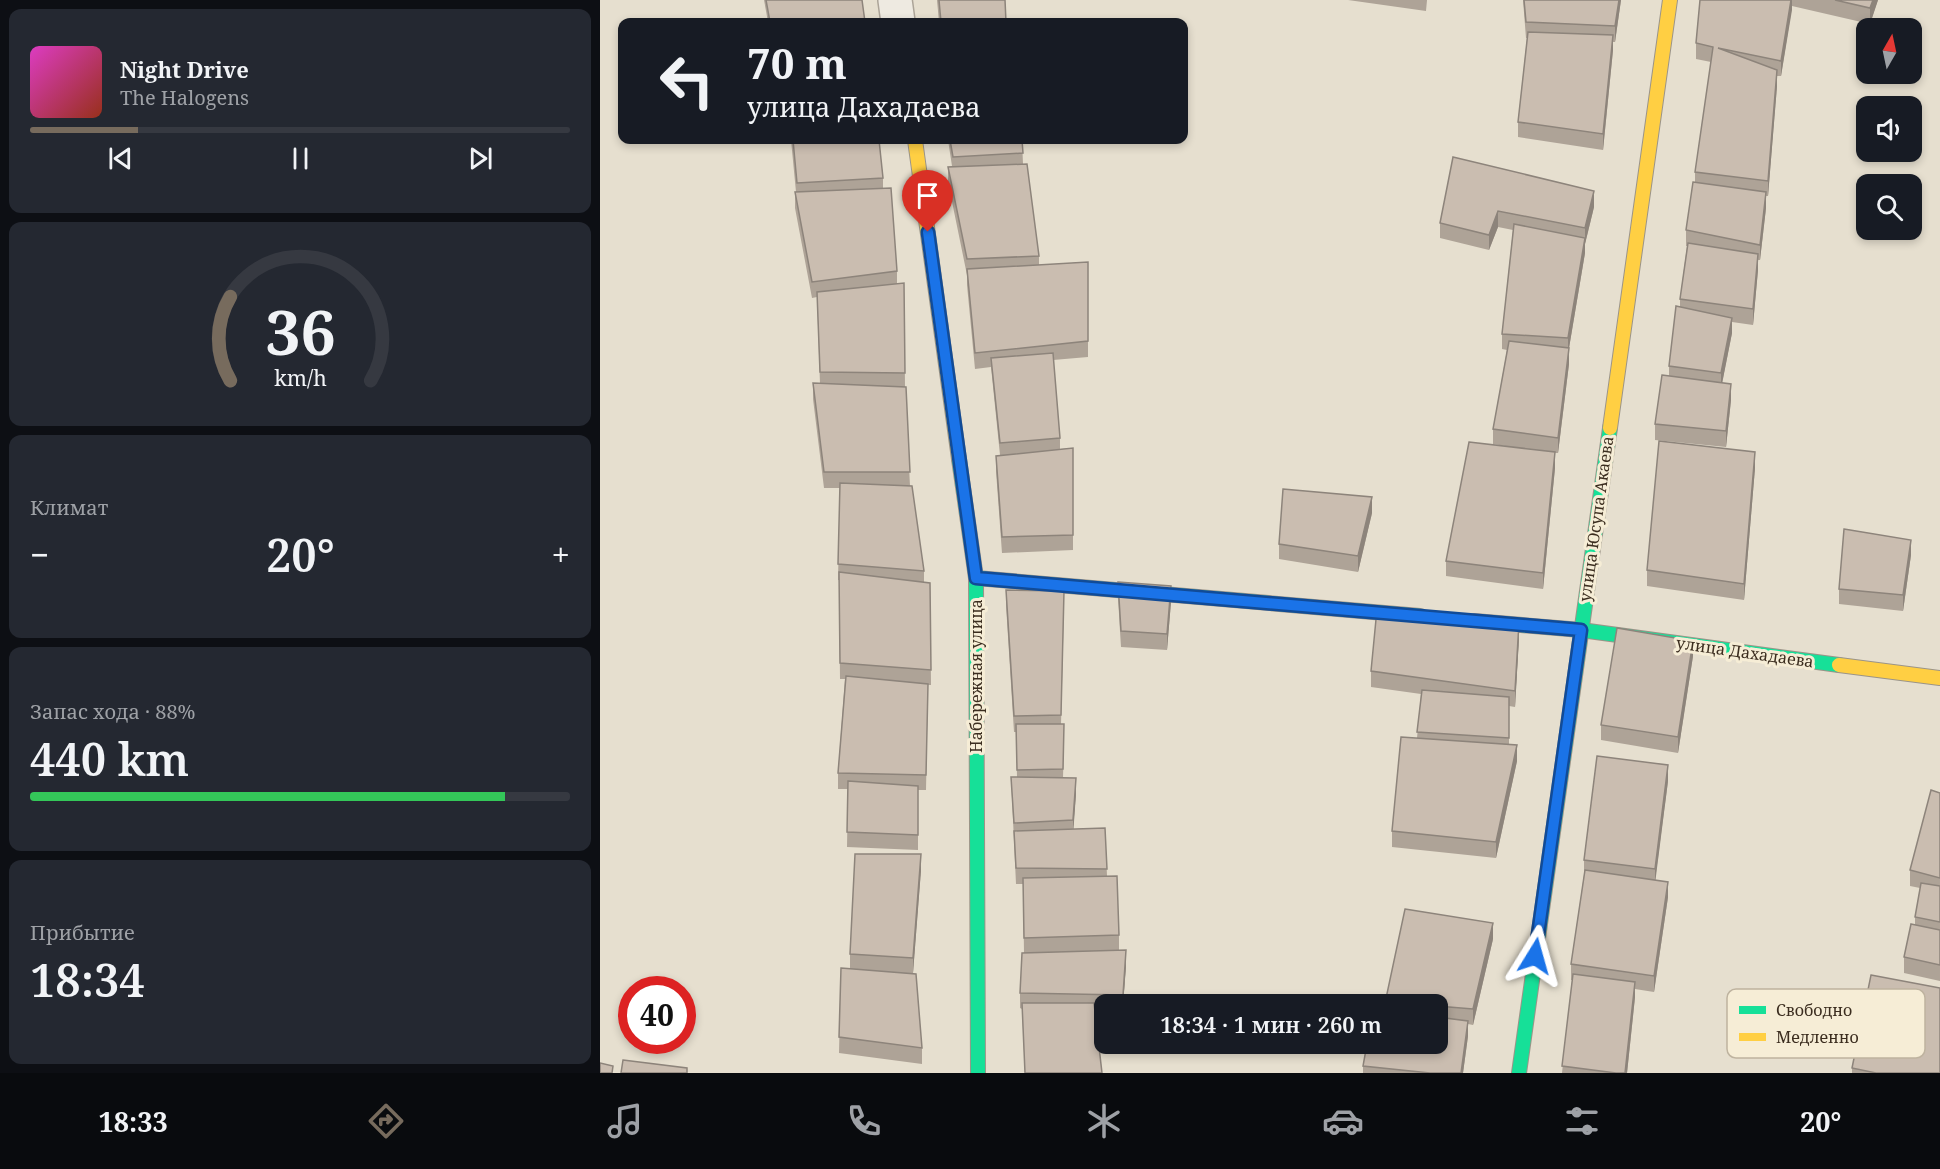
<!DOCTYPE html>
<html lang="ru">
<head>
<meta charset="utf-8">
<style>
  :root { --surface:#171b24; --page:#242831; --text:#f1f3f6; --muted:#9ea1a6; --line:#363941; --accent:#776b5d }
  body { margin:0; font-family:"Noto Serif",serif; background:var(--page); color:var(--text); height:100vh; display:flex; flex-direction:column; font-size:22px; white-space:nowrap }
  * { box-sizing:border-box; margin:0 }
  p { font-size:20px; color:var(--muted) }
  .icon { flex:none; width:33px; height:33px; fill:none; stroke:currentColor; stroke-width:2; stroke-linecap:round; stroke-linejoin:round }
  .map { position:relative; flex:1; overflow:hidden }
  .sheet { display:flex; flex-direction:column; gap:9px; padding:9px; background:#0d0f14; width:600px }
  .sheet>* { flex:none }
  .banner { position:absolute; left:18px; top:18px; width:570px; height:126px; border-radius:12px; box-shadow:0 3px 9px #0003; background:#171b24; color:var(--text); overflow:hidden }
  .needle { width:39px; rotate:9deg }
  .buttons { position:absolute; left:1256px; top:18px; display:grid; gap:12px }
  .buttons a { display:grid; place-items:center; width:66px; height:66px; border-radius:12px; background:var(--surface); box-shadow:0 3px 9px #0003; font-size:30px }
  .speed { position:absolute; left:18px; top:976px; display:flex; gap:12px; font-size:30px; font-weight:700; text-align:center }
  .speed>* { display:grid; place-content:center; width:78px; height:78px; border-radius:50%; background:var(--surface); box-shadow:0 3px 9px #0003; line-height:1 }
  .speed .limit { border:9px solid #d22; background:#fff; color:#111 }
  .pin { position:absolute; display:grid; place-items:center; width:51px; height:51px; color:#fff; margin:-62px -26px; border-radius:50% 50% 50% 0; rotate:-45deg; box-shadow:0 0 6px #0007 }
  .pin .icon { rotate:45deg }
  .me { position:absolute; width:66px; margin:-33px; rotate:8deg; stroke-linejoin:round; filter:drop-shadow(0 0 4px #0008) }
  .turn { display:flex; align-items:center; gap:21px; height:126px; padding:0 30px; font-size:27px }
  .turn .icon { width:78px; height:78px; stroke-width:2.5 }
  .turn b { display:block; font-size:42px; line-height:51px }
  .big { font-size:45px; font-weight:600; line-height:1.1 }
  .sheet .widget { flex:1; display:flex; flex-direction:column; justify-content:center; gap:9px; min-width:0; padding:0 21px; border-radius:12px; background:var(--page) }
  .sheet .dial { align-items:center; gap:0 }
  .dial svg { height:156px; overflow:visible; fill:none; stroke:var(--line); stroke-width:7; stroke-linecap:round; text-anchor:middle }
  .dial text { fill:var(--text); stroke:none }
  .song { display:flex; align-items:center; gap:18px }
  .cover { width:72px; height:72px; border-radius:9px; background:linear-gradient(135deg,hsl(310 70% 55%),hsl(10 70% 35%)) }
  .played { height:6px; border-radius:3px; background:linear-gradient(90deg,var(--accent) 20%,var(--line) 20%) }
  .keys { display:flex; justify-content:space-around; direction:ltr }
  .heat { display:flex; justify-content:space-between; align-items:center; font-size:33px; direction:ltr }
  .charge { height:9px; border-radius:4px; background:linear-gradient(90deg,#34c759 88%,var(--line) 0) }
  .trip { position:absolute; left:494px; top:994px; width:354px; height:60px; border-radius:12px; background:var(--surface); box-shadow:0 3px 9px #0003; font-weight:600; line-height:60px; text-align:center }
  .menu { display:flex; height:96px; justify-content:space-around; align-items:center; background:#090b0e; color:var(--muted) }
  .menu .icon { width:42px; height:42px }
  .menu .current { color:var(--accent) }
  .menu b { font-size:27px; color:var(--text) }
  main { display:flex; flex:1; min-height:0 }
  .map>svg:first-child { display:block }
</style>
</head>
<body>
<main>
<section class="sheet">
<div class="widget">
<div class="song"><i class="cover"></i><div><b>Night Drive</b><p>The Halogens</p></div></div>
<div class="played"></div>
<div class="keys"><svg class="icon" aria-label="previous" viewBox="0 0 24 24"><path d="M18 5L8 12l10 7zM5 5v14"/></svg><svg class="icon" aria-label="pause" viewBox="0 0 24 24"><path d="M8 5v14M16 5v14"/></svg><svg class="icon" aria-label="next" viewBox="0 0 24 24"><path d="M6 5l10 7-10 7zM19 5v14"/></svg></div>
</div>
<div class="widget dial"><svg viewBox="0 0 100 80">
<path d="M14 69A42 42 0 1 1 86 69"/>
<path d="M14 69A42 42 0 0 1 14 26" stroke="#776b5d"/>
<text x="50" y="56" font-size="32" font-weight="700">36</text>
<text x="50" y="72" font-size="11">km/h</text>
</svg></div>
<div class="widget"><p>Климат</p>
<div class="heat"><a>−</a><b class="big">20°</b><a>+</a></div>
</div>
<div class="widget"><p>Запас хода · 88%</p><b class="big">440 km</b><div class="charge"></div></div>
<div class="widget"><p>Прибытие</p><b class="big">18:34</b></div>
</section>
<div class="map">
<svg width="1340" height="1073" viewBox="0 0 1340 1073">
  <rect width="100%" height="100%" fill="#e6dfcf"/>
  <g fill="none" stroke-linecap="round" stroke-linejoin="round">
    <g stroke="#aca498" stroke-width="36">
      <polyline id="street" points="295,0 298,22"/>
    </g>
    <g stroke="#9b9488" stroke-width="16">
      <g id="fast">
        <polyline points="359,459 376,578 378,1073"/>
        <polyline points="376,578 820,616"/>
        <polyline points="874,621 981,630 1239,665"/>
        <polyline points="919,1073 1010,428"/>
      </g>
    </g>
    <g stroke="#9b9488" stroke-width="16">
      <g id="slow">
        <polyline points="315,140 359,459"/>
        <polyline points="1010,428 1070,0"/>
        <polyline points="1239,665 1340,678"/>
      </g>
    </g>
    <use href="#street" stroke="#eeeae1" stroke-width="33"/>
    <use href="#fast" stroke="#16e098" stroke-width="14"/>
    <use href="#slow" stroke="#ffcf43" stroke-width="14"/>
  </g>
  <g fill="#aea397">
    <polygon points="164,0 262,0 265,22 168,22"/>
    <polygon points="337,0 405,0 406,22 339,22"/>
    <polygon points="748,0 827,0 826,11"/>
    <polygon points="923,0 1021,0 1015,42 1013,42 1013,50 1003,150 918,137 918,122 927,38 926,38"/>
    <polygon points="1100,0 1278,0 1270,24 1192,6 1181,76 1177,76 1177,86 1168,196 1166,196 1166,208 1160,260 1158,260 1158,270 1153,325 1132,322 1132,333 1122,383 1131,400 1126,447 1055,440 1055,424 1069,376 1069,366 1080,307 1080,299 1087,246 1086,246 1086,230 1095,183 1095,172 1111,62 1096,59 1096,43"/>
    <polygon points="191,140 279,140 283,178 283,189 297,271 297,284 304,283 305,387 310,486 324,571 324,582 330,583 331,685 328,685 326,790 318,790 318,850 247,847 248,789 238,789 238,773 245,679 240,679 239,580 238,580 240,488 224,488 213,399 213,383 220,384 217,297 212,298 195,208 195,192 196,192"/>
    <polygon points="348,140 422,140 423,164 439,256 439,265 488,262 488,357 453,360 460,438 460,449 473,448 473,550 402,553 396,471 396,456 400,455 391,367 375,369 367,285 367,275 348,182 348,167 352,166"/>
    <polygon points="853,157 994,207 985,244 985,253 969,348 969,364 958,453 955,453 955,468 943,589 846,576 846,561 918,448 893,444 893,429 907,350 902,349 902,334 913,230 898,227 889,250 840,238 840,223"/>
    <polygon points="1155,468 1144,600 1047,586 1047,570"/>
    <polygon points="772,513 758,572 679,559 679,544"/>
    <polygon points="1311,555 1303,611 1239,604 1239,589"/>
    <polygon points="518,582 571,602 567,650 521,647 518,598"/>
    <polygon points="406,590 464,606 461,724 464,740 463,778 476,794 473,829 505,828 507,876 519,935 519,950 526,966 523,1005 504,1005 504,1010 495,1010 502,1073 425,1073 422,1009 420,1008 420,993 424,953 423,884 416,884 411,777 417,777 416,732 414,732 406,605"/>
    <polygon points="919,638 915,707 909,706 909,744 917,761 896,858 792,847 792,831 817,738 821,694 771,687 771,671"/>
    <polygon points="1093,656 1078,753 1001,740 1001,725"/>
    <polygon points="1068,781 1055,880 1068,897 1054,992 1035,989 1035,997 1027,1073 962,1073 972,980 971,980 971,964 984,875 984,860"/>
    <polygon points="1340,793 1340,981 1304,973 1304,957 1315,925 1315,917 1320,888 1310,886 1310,870"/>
    <polygon points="321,870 313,973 322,1048 322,1064 239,1053 241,968 250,969 250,954"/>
    <polygon points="893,939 873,1025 868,1024 868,1036 863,1073 763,1073 763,1066 837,1044 837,1005 785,1005 785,1003"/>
    <polygon points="1252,1068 1340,1073 1252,1073"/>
  </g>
  <g fill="#8d847b">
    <polygon points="1019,0 1021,0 1015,42 1015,26"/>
    <polygon points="1191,0 1192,0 1192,10 1181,76 1181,61"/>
    <polygon points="1273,0 1278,0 1270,24 1270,8"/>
    <polygon points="1013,35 1013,50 1003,150 1003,134"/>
    <polygon points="1177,70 1177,86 1168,196 1168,181"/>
    <polygon points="994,191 994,207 985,244 985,228"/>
    <polygon points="1166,192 1166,208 1160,260 1160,245"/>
    <polygon points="898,211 898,227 889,250 889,235"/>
    <polygon points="985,238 985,253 968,354 968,338"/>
    <polygon points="1158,254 1158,270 1153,325 1153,309"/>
    <polygon points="1132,318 1132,333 1121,389 1121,373"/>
    <polygon points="969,348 969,364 958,453 958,438"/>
    <polygon points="1131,384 1131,400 1126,447 1126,431"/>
    <polygon points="955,452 955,468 943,589 943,573"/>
    <polygon points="1155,452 1155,468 1144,600 1144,584"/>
    <polygon points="772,497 772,513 758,572 758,556"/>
    <polygon points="1311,540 1311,555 1303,611 1303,595"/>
    <polygon points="571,586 571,602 567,650 567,634"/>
    <polygon points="919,622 919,638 915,707 915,691"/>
    <polygon points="1093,641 1093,656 1078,753 1078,737"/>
    <polygon points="917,745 917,761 896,858 896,842"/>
    <polygon points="1068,765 1068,781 1055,884 1055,869"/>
    <polygon points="476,778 476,794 473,836 473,820"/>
    <polygon points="321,854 321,870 313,973 313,958"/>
    <polygon points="1068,882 1068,897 1054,992 1054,976"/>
    <polygon points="893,923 893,939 873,1025 873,1009"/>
    <polygon points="526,950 526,966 523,1005 523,995"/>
    <polygon points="1035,982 1035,997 1027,1073 1025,1073"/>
    <polygon points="868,1021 868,1036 863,1073 861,1073"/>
  </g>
  <g fill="#cabdb0" stroke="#8d847b" stroke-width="1.5">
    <polygon points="166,0 262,0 265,22 170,22"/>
    <polygon points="339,0 405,0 406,22 341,22"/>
    <polygon points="924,0 1019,0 1015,26 926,22"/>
    <polygon points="1100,0 1191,0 1181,61 1118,48 1177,70 1168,181 1095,172 1113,47 1096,43"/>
    <polygon points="1235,0 1273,0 1270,8"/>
    <polygon points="928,32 1013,35 1003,134 918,122"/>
    <polygon points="193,140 279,140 283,178 197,183"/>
    <polygon points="350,140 422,140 423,153 353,157"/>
    <polygon points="853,157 994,191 985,228 898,211 889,235 840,223"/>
    <polygon points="427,164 439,256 367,259 348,167"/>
    <polygon points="1093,182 1166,192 1160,245 1086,230"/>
    <polygon points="291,188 297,271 212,282 195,192"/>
    <polygon points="914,224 985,238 968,338 902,334"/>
    <polygon points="1088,243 1158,254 1153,309 1080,299"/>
    <polygon points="488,262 488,341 375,353 367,269"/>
    <polygon points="304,283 305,373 220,372 217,292"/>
    <polygon points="1076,306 1132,318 1121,373 1069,366"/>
    <polygon points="909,341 969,348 958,438 893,429"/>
    <polygon points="453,353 460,438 400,443 391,358"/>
    <polygon points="1062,375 1131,384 1126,431 1055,424"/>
    <polygon points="213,383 306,387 310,472 224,472"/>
    <polygon points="1059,441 1155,452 1144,584 1047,570"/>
    <polygon points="869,442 955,452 943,573 846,561"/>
    <polygon points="473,448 473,535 402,537 396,456"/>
    <polygon points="240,483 312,486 324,571 238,564"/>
    <polygon points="683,489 772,497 758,556 679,544"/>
    <polygon points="1244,529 1311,540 1303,595 1239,589"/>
    <polygon points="239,572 330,583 331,670 240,663"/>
    <polygon points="518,582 571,586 567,634 521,631"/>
    <polygon points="406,590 464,591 461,715 414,716"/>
    <polygon points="777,609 919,622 915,691 771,671"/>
    <polygon points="1017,628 1093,641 1078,737 1001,725"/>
    <polygon points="246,676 328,684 326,775 238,773"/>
    <polygon points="822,690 909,697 909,738 817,732"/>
    <polygon points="416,724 464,724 463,769 417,770"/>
    <polygon points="801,737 917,745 896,842 792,831"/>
    <polygon points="997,756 1068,765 1055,869 984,860"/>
    <polygon points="411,777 476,778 473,820 414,823"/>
    <polygon points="248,781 318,786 318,835 247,832"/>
    <polygon points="1331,790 1340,793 1340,878 1310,870"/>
    <polygon points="505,828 507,869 416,868 414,831"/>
    <polygon points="255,854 321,854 313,958 250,954"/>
    <polygon points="985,870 1068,882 1054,976 971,964"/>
    <polygon points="517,876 519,935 424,938 423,878"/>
    <polygon points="1321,883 1340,886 1340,922 1315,917"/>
    <polygon points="805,909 893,923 873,1009 837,1006 837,1005 816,1005 785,1003"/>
    <polygon points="1311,924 1340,930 1340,965 1304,957"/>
    <polygon points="526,950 523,995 420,993 422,953"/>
    <polygon points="241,968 316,974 322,1048 239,1037"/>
    <polygon points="973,974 1035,982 1025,1073 1016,1073 962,1066"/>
    <polygon points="1271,975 1340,988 1340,1073 1276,1073 1252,1068"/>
    <polygon points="422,1003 494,1003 502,1073 425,1073"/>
    <polygon points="837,1017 868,1021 861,1073 830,1073 763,1066 767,1044 837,1044"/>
    <polygon points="23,1060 87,1068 87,1073 21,1073"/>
    <polygon points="0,1063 13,1066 12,1073 0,1073"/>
  </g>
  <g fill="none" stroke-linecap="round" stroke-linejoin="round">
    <g stroke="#114b97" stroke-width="15">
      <polyline id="route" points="328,232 376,578 981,630 935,956"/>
    </g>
    <use href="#route" stroke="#1a73e8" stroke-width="10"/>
  </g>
  <g text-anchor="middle" stroke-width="6" stroke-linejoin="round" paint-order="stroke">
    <g font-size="16" fill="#3b2d1f" stroke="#f6edd6">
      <text transform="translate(996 519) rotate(-82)" y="6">улица Юсупа Акаева</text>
      <text transform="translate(1145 652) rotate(8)" y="6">улица Дахадаева</text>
      <text transform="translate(376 676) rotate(-90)" y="6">Набережная улица</text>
    </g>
  </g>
  <rect x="1127" y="989" width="198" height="69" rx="9" fill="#f6edd6" stroke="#beb39f" stroke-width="1.5"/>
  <rect x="1139" y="1006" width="27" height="8" fill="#16e098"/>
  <rect x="1139" y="1033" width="27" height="8" fill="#ffcf43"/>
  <g font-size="16" fill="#3b2d1f">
    <text x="1176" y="1016">Свободно</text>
    <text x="1176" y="1043">Медленно</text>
  </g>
</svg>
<div class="buttons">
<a><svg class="needle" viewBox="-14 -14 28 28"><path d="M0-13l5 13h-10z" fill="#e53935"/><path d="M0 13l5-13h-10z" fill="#9ea1a6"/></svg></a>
<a><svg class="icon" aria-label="sound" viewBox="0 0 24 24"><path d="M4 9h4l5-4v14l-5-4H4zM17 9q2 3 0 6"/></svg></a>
<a><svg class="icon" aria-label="search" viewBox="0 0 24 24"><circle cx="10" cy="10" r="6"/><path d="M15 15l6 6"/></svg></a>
</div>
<div class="speed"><div class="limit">40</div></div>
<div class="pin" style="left:328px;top:232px;background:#d93025"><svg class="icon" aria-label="arrive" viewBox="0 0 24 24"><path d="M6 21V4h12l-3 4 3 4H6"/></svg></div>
<svg class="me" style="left:935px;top:956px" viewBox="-20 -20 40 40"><path d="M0-17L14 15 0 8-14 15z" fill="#1a73e8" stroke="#fff" stroke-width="4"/></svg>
<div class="trip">18:34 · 1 мин · 260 m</div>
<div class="banner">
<div class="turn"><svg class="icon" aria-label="left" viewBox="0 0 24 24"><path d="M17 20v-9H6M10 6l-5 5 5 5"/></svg><div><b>70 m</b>улица Дахадаева</div></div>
</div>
</div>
</main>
<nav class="menu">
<b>18:33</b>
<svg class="icon current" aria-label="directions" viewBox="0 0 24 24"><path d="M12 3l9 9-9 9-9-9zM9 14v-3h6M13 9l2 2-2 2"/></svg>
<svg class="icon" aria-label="music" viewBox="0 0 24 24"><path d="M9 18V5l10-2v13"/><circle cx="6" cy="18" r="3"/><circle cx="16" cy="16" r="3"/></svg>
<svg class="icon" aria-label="phone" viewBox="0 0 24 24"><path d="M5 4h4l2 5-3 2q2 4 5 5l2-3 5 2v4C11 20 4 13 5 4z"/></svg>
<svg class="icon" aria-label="climate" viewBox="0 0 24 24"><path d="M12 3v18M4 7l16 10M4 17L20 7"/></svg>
<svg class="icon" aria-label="car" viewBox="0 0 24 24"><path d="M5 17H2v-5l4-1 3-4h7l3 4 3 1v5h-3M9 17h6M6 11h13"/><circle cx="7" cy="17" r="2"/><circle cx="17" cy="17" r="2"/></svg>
<svg class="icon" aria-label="filters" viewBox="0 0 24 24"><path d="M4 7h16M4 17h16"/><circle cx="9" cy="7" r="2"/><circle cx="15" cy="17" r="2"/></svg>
<b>20°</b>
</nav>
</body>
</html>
